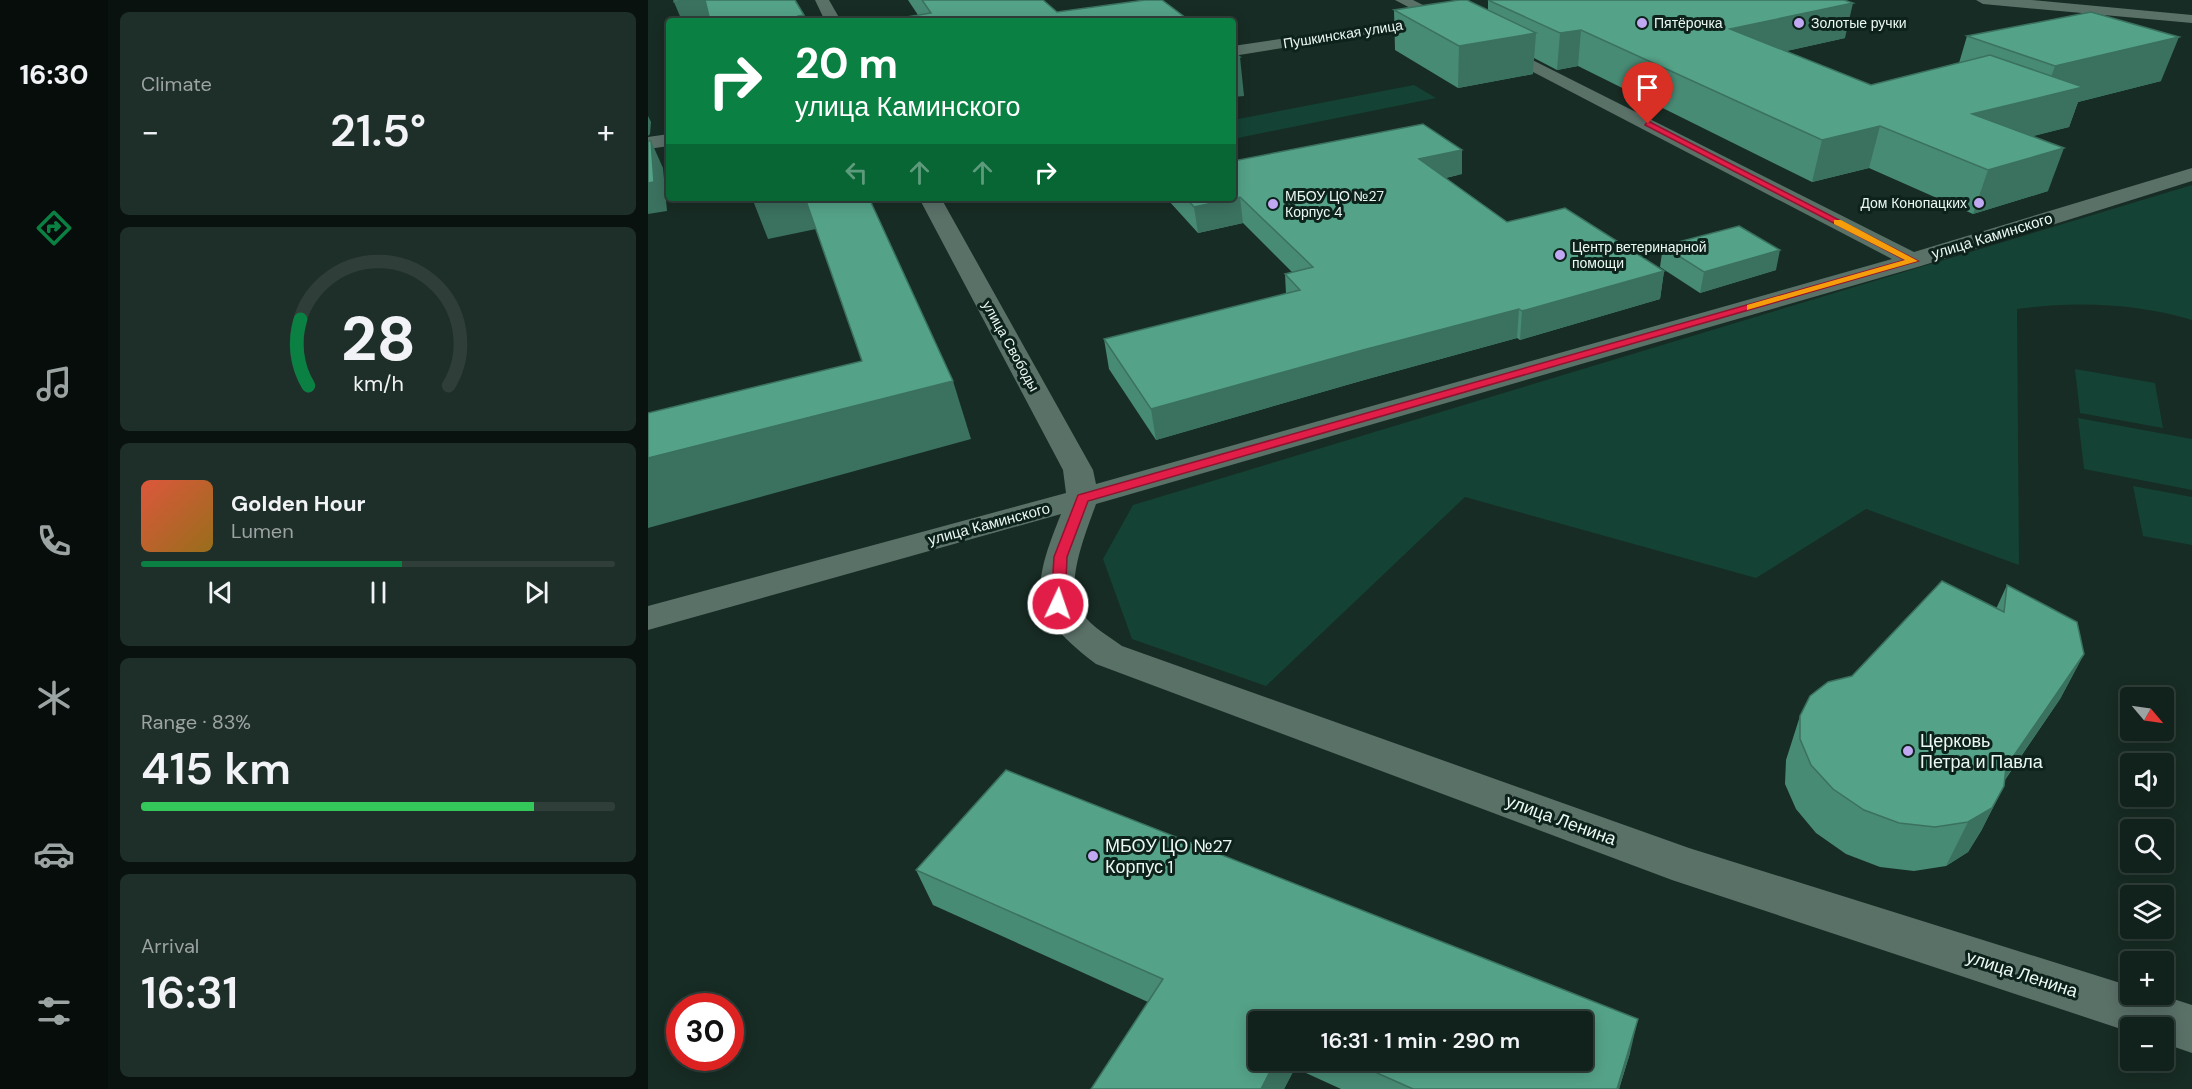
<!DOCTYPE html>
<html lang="en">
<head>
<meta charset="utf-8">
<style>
  :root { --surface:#11211b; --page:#1e2e28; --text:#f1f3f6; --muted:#9ca3a3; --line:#303e3a; --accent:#0b8043 }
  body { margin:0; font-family:"DM Sans",sans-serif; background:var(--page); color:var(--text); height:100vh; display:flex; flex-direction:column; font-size:22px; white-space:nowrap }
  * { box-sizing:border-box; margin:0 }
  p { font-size:20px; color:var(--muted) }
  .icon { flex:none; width:33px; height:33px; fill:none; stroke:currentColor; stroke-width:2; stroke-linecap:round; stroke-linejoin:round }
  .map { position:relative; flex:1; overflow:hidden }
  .sheet { display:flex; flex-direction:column; gap:12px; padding:12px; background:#09120f; width:540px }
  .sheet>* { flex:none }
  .guide { position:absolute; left:18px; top:18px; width:570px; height:183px; border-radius:6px; box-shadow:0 3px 15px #0003,0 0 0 2px var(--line); background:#0b8043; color:#fff; overflow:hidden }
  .needle { width:39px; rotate:119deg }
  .buttons { position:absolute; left:1472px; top:687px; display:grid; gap:12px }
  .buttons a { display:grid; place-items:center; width:54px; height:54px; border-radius:6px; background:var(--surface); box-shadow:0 3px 15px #0003,0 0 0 2px var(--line); font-size:30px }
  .speed { position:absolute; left:18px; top:993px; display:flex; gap:12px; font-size:30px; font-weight:700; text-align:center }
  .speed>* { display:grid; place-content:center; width:78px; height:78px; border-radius:50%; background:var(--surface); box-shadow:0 3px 15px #0003,0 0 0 2px var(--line); line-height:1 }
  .speed .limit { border:9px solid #d22; background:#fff; color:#111 }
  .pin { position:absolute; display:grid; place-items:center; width:51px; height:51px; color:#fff; margin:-62px -26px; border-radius:50% 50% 50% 0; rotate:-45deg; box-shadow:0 0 6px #0007 }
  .pin .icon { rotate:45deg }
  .me { position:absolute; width:66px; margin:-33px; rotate:3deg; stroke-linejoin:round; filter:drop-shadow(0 0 4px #0008) }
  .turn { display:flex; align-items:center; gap:21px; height:126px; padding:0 30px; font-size:27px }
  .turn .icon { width:78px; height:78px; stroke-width:2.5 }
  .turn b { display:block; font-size:42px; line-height:51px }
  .lanes { display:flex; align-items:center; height:57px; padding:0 30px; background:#0003; justify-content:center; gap:30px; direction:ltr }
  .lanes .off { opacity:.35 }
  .big { font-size:45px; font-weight:600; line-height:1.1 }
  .sheet .widget { flex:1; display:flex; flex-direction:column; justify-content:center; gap:9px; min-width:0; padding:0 21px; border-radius:9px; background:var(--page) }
  .sheet .dial { align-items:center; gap:0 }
  .dial svg { height:156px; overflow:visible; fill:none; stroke:var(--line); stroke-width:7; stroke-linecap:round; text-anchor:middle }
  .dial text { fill:var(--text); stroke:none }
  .song { display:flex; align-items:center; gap:18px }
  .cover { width:72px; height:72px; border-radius:9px; background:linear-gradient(135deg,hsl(10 70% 55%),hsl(40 70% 35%)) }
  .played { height:6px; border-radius:3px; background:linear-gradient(90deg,var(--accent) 55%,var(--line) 55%) }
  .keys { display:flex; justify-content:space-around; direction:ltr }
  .heat { display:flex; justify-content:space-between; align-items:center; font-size:33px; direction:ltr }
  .charge { height:9px; border-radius:4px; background:linear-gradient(90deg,#34c759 83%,var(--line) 0) }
  .trip { position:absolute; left:600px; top:1011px; width:345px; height:60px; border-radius:6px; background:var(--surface); box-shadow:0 3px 15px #0003,0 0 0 2px var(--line); font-weight:600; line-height:60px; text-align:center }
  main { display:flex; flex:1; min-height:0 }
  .tab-bar { display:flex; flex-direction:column; width:108px; justify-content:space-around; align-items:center; background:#070d0b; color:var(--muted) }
  .tab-bar .icon { width:42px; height:42px }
  .tab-bar .selected { color:var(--accent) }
  .tab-bar b { font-size:27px; color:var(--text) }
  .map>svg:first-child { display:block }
</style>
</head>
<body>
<main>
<nav class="tab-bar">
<b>16:30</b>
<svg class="icon selected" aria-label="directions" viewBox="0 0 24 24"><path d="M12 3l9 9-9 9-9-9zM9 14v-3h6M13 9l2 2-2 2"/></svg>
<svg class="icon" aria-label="music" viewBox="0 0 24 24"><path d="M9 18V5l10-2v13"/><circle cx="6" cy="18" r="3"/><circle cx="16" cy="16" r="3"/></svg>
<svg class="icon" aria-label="phone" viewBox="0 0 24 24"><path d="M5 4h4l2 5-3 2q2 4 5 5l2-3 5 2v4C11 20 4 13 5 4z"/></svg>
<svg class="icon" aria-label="climate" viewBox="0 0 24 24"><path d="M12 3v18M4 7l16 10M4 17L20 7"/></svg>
<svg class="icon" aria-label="car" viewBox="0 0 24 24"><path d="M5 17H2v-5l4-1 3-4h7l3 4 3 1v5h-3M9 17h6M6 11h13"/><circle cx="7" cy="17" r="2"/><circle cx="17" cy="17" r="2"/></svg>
<svg class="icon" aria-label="filters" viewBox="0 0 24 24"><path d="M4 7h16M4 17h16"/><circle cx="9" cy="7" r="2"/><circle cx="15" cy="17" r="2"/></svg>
</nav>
<section class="sheet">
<div class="widget"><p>Climate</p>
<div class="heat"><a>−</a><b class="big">21.5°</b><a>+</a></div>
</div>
<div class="widget dial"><svg viewBox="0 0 100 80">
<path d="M14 69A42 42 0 1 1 86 69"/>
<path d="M14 69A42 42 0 0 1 10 35" stroke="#0b8043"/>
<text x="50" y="56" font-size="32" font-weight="700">28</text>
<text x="50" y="72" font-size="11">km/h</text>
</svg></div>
<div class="widget">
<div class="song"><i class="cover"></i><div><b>Golden Hour</b><p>Lumen</p></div></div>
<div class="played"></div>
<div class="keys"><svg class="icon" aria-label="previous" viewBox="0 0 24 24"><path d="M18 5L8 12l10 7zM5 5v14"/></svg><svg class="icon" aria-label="pause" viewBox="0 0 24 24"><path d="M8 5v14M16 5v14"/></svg><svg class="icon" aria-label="next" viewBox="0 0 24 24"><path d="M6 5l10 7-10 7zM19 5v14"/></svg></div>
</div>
<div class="widget"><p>Range · 83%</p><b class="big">415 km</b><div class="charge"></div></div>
<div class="widget"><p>Arrival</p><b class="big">16:31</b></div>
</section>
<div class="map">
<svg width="1544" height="1089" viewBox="0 0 1544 1089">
  <rect width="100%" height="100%" fill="#172c24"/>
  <g fill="#144234">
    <polygon points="766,85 788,98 585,139 585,120"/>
    <path d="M1544 185V320C1488 303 1426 301 1369 309L1371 565 1218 509 1108 578 817 497 618 686 484 639 455 559 485 505Z"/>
    <polygon points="1427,369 1507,383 1515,428 1432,413"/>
    <polygon points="1430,418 1544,439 1544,490 1436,469"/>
    <polygon points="1485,486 1544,497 1544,545 1495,536"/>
  </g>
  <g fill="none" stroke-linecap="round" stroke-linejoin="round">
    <g fill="#5a7168" fill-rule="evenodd">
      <polygon points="167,0 181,0 193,21 177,21"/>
      <path d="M747 0H765L1266 252 1544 168V181L1273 266 448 504C439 530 414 588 434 613 444 627 460 636 474 646L1041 848 1482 986V994H1510L1544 1005V1053L1515 1043V1028H1482V1032L1024 880 448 664C381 613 382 591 413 514L0 630V606L418 493 415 470 271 198H293L445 470 448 484 1244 259Z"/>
    </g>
    <g fill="#5a7168" fill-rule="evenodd">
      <polygon points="1328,0 1383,0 1544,15 1544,23 1335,4"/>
      <polygon points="792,15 799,19 797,22 585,56 585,46"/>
      <polygon points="21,134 21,146 0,149 0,137"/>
    </g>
  </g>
  <g fill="#488b75" fill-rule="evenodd">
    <polygon points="260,0 395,0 409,12 542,21 259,21 258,17 270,15"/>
    <polygon points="840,0 1197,38 1138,51 1223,85 1311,63 1319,36 1513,81 1430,102 1421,127 1384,136 1400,191 1325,214 1221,168 1164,182 930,66 909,70 886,58 885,74 810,88 747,50 746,10 840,10"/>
    <polygon points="814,174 798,178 859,222 1016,271 1012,299 872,340 869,338 716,380 508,440 461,369 456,339 638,294 637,274 645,273 595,223 550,233 520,200 520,198 585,198"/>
    <polygon points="1015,246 1128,270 1052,293 1012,267"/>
    <polygon points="1359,585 1436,654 1412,699 1357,780 1356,786 1333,831 1320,852 1298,866 1266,871 1232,867 1198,854 1168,833 1148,809 1137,784 1138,760 1152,716 1204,676 1348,609"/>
    <path d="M268 870 982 1053 971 1089H693L647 1068 636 1089H443L500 1002 285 905ZM610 1022 934 1060H610Z"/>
  </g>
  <g fill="#3b715f">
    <polygon points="44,0 57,0 65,21 34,21 26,2"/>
    <polygon points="1205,3 1197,38 1076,65 1082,29"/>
    <polygon points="156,15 158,21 152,21 150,16"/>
    <polygon points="933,30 930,66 909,70 912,33"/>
    <polygon points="888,33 885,74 810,88 811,46"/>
    <polygon points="1531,37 1513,81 1430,102 1421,127 1312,155 1324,114 1396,97 1407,66"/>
    <polygon points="592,57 596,96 585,97 585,58"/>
    <polygon points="0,116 3,122 2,134 0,136"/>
    <polygon points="1232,126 1221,168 1164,182 1174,140"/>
    <polygon points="3,141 15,168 19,211 0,214 0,183"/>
    <polygon points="1416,148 1400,191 1325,214 1340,170"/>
    <polygon points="814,150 814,174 771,184 771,159"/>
    <polygon points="592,197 595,223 550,233 546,207"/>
    <polygon points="104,198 157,198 168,229 120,239"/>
    <polygon points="1132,250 1128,270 1052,293 1056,272"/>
    <polygon points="1016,271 1012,299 872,340 874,311"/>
    <polygon points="871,309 869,338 716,380 508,440 503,409 715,350"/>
    <polygon points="305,381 323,439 0,528 0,458"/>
    <polygon points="1436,654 1412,699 1335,811 1358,767"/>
    <polygon points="1356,786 1333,831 1320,852 1298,866 1320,822"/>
    <polygon points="990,1019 982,1053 971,1089 969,1089"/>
    <polygon points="628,1060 646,1060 647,1068 636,1089 613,1089"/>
  </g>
  <g fill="#54a288" stroke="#3b715f" stroke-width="1.5">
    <polygon points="26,0 44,0 26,2"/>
    <polygon points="57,0 147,0 156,15 150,16 153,21 62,21"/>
    <polygon points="274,0 395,0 409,12 497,0 514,0 542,21 260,21 258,17 283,13"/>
    <polygon points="811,0 819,0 888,33 811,46 746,10"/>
    <polygon points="840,0 1196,0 1205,3 1082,29 1223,85 1342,55 1435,87 1324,114 1416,148 1340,170 1232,126 1174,140 933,30 912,33"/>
    <polygon points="1443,12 1531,37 1407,66 1319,36"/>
    <polygon points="585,52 592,57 585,58"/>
    <polygon points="775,124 814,150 771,159 859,222 917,208 1016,271 874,311 871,309 715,350 503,409 456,339 652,290 637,274 665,267 592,197 546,207 538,198 585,198 585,161"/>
    <polygon points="0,141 3,141 6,182 0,183"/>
    <polygon points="157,198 221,198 305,381 0,458 0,413 214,361"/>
    <polygon points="1091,226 1132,250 1056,272 1015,246"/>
    <polygon points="1294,581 1356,612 1359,585 1429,622 1436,654 1358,767 1356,786 1344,808 1320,822 1287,827 1251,823 1216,810 1185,789 1163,765 1152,739 1152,716 1162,696 1180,682 1204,676"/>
    <polygon points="358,770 990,1019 969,1089 765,1089 700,1060 934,1060 934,1022 610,1022 610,1060 628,1060 613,1089 443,1089 515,979 268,870"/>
  </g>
  <polygon fill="#e11d48" stroke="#92132f" stroke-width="1.5" points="1000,121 1270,261 440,501 419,557 417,604 415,608 405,608 403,604 406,557 430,495 1257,260 997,125"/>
  <polygon fill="#f59e0b" points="1186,220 1193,220 1270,261 1099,310 1099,305 1257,260 1186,224"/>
  <g fill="#c1a8f3" stroke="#0d221b" stroke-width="2">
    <circle cx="994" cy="23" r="6"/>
    <circle cx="1151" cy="23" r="6"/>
    <circle cx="1331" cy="203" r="6"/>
    <circle cx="625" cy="204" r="6"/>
    <circle cx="912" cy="255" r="6"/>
    <circle cx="1260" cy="751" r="6"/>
    <circle cx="445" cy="856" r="6"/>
  </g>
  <g text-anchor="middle" stroke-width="6" stroke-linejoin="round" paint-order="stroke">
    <g font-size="14" fill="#ecf9f3" stroke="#0d221b" text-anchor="start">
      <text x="1006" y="28">Пятёрочка</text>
      <text x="1163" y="28">Золотые ручки</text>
      <text x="637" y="201">МБОУ ЦО №27<tspan x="637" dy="16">Корпус 4</tspan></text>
      <text x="1319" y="208" text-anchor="end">Дом Конопацких</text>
      <text x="924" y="252">Центр ветеринарной<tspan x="924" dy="16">помощи</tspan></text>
    </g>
    <g font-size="14" fill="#ecf9f3" stroke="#0d221b">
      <text transform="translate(695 34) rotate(-9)" y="5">Пушкинская улица</text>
      <text transform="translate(363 346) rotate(61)" y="5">улица Свободы</text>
    </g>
    <g font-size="15" fill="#ecf9f3" stroke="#0d221b">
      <text transform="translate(1344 236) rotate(-17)" y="5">улица Каминского</text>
      <text transform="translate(341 524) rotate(-15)" y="5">улица Каминского</text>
    </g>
    <g font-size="18" fill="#ecf9f3" stroke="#0d221b" text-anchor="start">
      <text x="1272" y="747">Церковь<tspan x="1272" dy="21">Петра и Павла</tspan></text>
      <text x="457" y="852">МБОУ ЦО №27<tspan x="457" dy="21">Корпус 1</tspan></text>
    </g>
    <g font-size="18" fill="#ecf9f3" stroke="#0d221b">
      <text transform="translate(913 820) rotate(20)" y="6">улица Ленина</text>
      <text transform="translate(1374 974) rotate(18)" y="6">улица Ленина</text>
    </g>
  </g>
</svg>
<div class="buttons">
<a><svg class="needle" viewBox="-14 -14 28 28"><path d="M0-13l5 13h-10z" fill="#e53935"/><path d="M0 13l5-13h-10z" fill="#9ca3a3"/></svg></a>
<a><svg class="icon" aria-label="sound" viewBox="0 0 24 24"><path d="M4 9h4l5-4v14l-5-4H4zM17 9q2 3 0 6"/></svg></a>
<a><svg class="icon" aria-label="search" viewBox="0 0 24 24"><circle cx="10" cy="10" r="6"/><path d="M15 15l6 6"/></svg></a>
<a><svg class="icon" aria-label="layers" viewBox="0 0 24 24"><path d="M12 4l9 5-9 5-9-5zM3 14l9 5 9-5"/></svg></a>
<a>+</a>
<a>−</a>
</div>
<div class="speed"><div class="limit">30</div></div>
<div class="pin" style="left:1000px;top:124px;background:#d93025"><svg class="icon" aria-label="arrive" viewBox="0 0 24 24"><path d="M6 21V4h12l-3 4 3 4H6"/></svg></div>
<svg class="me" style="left:410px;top:604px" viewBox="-20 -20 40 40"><circle r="17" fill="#e11d48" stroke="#fff" stroke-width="3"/><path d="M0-11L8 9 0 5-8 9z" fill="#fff"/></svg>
<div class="trip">16:31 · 1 min · 290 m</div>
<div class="guide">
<div class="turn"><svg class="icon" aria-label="right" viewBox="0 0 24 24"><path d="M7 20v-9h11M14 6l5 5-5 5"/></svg><div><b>20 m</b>улица Каминского</div></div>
<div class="lanes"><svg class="icon off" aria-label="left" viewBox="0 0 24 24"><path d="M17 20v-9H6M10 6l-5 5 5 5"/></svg><svg class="icon off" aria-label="ahead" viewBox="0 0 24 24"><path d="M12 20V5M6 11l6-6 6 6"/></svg><svg class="icon off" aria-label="ahead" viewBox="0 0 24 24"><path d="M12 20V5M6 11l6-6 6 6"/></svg><svg class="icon" aria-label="right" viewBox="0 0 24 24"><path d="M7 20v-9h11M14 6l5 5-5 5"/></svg></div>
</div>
</div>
</main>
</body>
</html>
